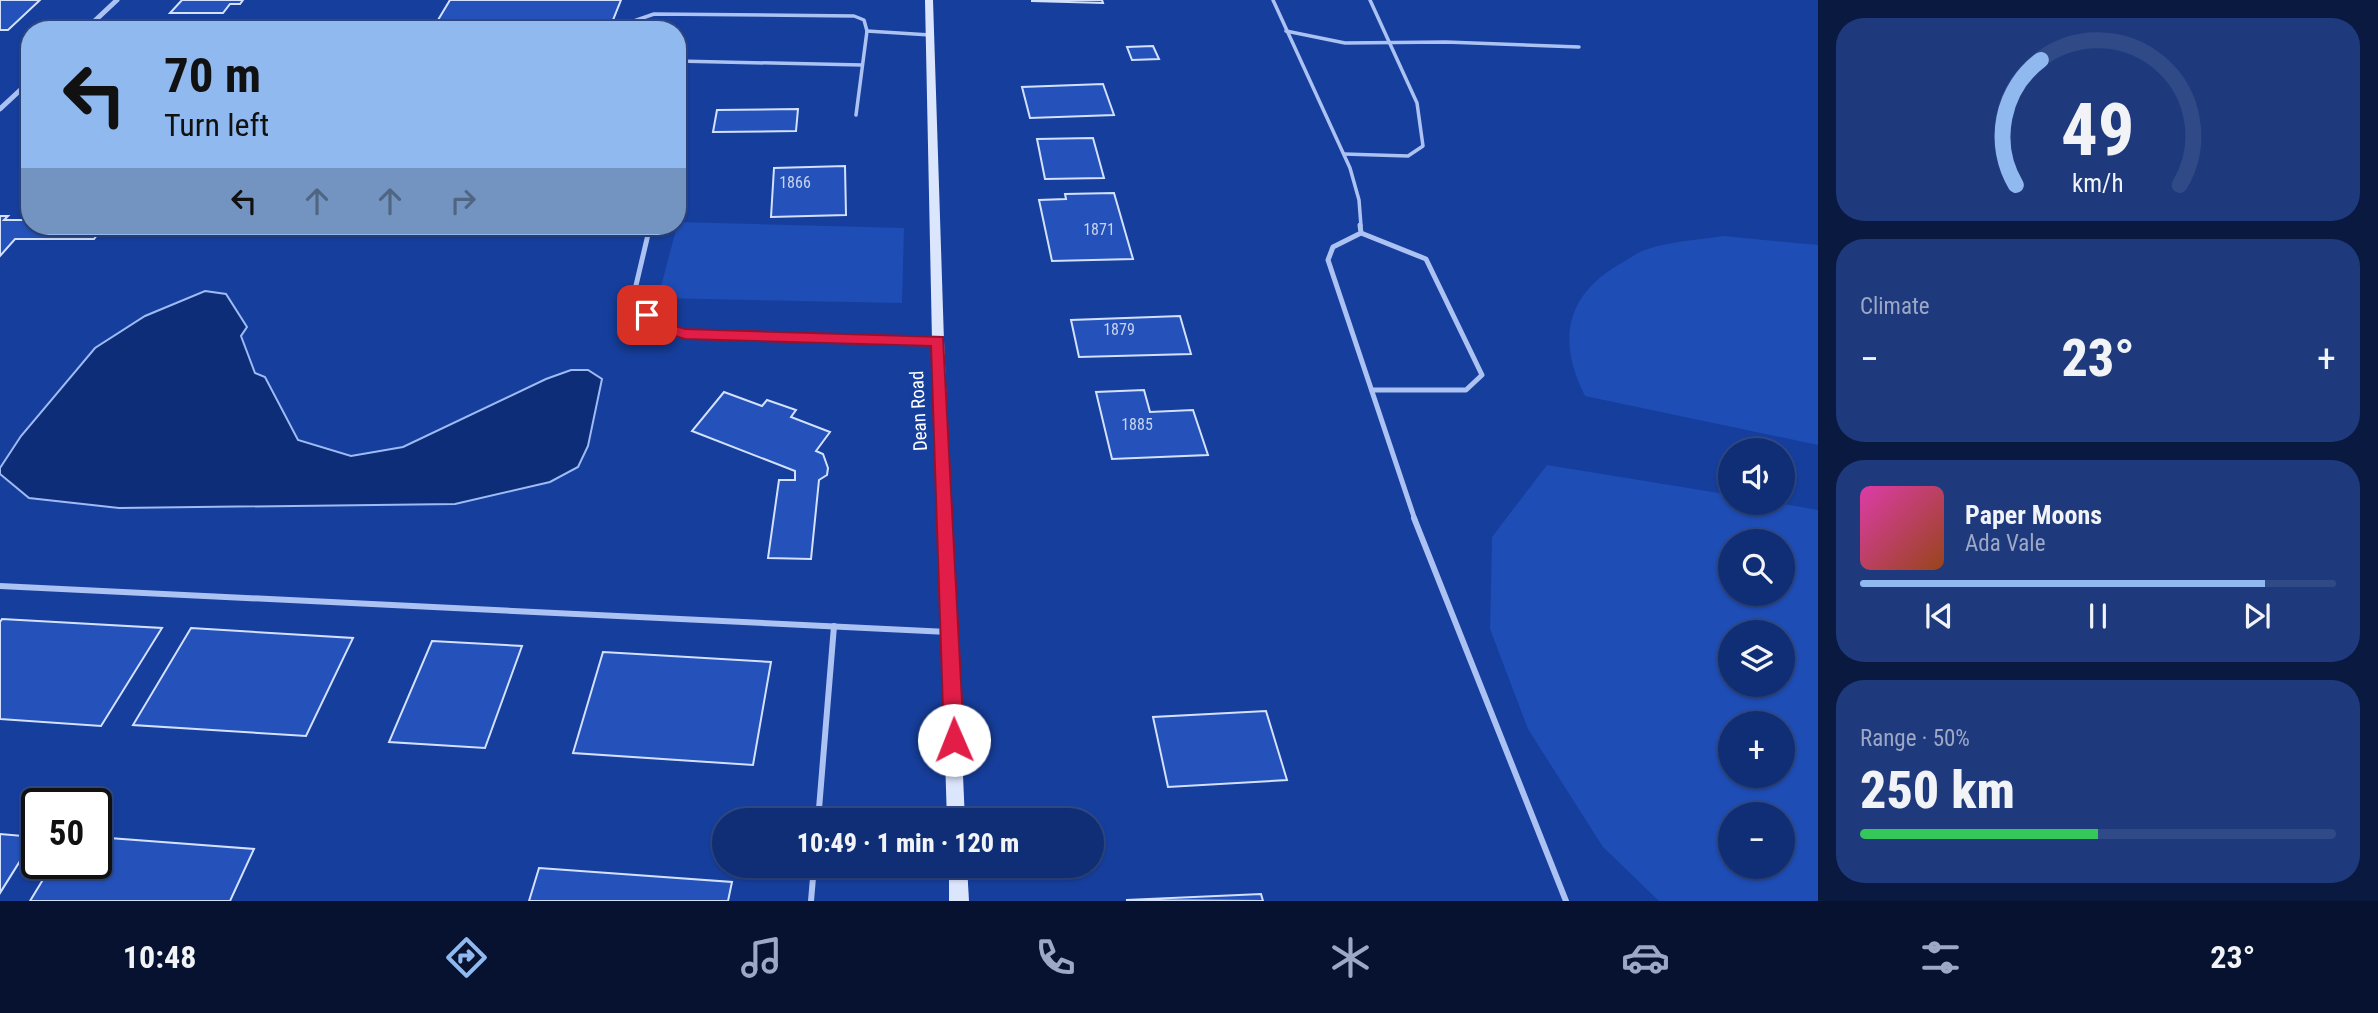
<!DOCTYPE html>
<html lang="en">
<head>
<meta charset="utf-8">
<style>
  :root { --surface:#102e75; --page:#1e3a7d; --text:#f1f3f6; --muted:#9ca8c5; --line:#304a87; --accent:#90b9f0 }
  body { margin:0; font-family:"Roboto Condensed",sans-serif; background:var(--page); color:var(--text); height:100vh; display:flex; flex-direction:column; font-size:26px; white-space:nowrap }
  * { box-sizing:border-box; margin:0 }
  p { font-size:23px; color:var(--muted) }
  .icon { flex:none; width:38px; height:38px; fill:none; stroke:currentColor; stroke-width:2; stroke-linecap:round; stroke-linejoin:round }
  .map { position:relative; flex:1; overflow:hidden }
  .details { display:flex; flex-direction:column; gap:18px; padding:18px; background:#091940; width:560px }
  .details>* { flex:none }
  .hud { position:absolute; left:21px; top:21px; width:665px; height:214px; border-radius:28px; box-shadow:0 2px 5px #0004,0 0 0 2px var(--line); background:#90b9f0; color:#111; overflow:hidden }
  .tools { position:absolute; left:1718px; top:438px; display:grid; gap:14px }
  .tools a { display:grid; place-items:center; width:77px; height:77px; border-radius:50%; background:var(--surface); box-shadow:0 2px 5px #0004,0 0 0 2px var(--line); font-size:35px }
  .speed { position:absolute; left:21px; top:788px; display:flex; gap:14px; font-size:35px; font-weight:700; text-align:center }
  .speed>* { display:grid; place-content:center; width:91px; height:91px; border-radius:50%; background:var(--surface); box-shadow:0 2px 5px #0004,0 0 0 2px var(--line); line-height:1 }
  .speed .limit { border:4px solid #111; border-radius:10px; background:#fff; color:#111 }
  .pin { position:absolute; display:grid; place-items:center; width:60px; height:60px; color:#fff; margin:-30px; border-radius:14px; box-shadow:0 4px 10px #0006 }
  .me { position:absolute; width:77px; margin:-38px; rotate:359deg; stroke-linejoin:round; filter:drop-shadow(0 0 5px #0008) }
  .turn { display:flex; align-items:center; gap:24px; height:147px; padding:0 28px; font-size:32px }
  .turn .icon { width:91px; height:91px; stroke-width:2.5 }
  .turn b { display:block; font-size:49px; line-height:60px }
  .lanes { display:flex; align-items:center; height:66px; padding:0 28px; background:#0003; justify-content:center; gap:35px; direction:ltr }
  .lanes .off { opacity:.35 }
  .big { font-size:52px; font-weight:800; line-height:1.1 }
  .details .widget { flex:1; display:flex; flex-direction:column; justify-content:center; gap:10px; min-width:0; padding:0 24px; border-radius:28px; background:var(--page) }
  .details .dial { align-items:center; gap:0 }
  .dial svg { height:182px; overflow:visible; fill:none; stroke:var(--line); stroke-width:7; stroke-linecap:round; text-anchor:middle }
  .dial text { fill:var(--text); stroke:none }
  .song { display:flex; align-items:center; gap:21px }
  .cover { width:84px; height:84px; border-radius:10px; background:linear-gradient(135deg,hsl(320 70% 55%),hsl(20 70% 35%)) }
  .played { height:7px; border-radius:4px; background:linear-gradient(90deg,var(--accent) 85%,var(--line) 85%) }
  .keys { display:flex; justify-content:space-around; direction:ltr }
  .heat { display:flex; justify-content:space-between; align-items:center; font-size:38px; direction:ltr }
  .charge { height:10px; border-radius:5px; background:linear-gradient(90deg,#34c759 50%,var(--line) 0) }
  .trip { position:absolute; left:712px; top:808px; width:392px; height:70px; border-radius:35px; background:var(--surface); box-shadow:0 2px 5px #0004,0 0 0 2px var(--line); font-weight:800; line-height:70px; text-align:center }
  .tab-bar { display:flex; height:112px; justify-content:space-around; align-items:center; background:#06122f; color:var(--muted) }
  .tab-bar .icon { width:49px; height:49px }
  .tab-bar .on { color:var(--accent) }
  .tab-bar b { font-size:32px; color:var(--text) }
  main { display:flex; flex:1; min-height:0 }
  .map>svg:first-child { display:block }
</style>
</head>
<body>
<main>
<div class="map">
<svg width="1818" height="901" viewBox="0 0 1818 901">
  <rect width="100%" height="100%" fill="#163e9c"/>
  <g fill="#1e4db6" fill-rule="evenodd">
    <polygon points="678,222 904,228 902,303 658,298"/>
    <path d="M1723 236 1818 245V445L1585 396C1556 338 1566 293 1625 261 1632 257 1640 251 1648 249 1671 241 1699 240 1723 236Z"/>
    <path d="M1547 465 1731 495V502H1773L1818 510V901H1659L1603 847 1528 729 1490 629 1492 537ZM1731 541H1783V593H1731ZM1731 632H1783V684H1731ZM1731 723H1783V775H1731ZM1731 814H1783V866H1731Z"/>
  </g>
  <polygon fill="#0e2d79" stroke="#9ebbf5" stroke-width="2" points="205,291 226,294 247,327 241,336 255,373 265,377 298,440 351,456 403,447 546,379 571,370 588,370 602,379 588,446 578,467 550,482 455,504 119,508 29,498 0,474 0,468 21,436 95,348 145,316"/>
  <g fill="#2452ba" stroke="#d4e1fd" stroke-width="2">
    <polygon points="0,0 40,0 8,30 0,30"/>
    <polygon points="182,0 243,0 240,4 230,4 223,13 170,13"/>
    <polygon points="450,0 621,0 609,30 432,30"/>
    <polygon points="1032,0 1102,0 1103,3 1032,1"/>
    <polygon points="204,20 198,28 224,28 162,30 170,21"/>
    <polygon points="1153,46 1159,59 1132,60 1127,47"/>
    <polygon points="1103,84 1114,115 1030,118 1022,87"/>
    <polygon points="798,109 796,131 713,132 717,110"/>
    <polygon points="1093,138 1104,178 1045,179 1037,139"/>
    <polygon points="845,166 846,215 771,217 774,168"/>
    <polygon points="1114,193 1133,259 1052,261 1039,200 1066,199 1065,194"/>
    <polygon points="0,216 8,216 4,220 30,220 30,226 104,226 94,239 15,239 0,256"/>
    <polygon points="520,226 553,226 528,235"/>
    <polygon points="1180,316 1191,354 1079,357 1071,320"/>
    <polygon points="1144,390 1150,412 1193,410 1208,455 1112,459 1096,392"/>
    <polygon points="724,392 762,406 767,400 796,410 791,417 830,432 816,451 823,454 828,468 827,475 819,480 811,559 768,558 779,480 795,480 795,471 692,431"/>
    <polygon points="2,619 162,628 101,726 0,719 0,622"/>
    <polygon points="191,628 353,638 306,736 133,725"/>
    <polygon points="432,641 522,646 485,748 389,742"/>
    <polygon points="603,652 771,662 753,765 573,753"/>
    <polygon points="1266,711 1287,780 1168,787 1153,717"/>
    <polygon points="0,834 35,837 0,893"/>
    <polygon points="96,837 254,849 230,901 30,901 53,863 96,863"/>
    <polygon points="539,868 732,882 728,901 529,901"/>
    <polygon points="1261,894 1263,901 1126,900"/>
  </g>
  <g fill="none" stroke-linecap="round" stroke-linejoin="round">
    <g stroke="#acc2f3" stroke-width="3.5">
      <polyline points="1273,0 1350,168 1359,200 1361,226"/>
      <polyline points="627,30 631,22 654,14 854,16 864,20 867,31 856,115"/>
      <polyline points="867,31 930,35"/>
      <polyline points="1286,31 1345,43 1446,42 1579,47"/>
      <polyline points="677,61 862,65"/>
      <polyline points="1344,154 1408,156 1423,146 1417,103 1370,0"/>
    </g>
    <g stroke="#acc2f3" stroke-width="5">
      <polyline points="1360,225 1361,233 1333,247 1328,260 1415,520"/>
      <path d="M650 226 633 298C648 315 664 326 685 334L938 341"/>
      <polyline points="1361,233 1426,259 1482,375 1466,390 1372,390"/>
    </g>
    <g stroke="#acc2f3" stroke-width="6">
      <polyline points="1414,518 1566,901"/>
      <polyline points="0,586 948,632"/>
      <polyline points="818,821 834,626"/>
      <polyline points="811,901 814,866"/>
    </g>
    <g stroke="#acc2f3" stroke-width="5">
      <polyline points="85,30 117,0"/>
      <polyline points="0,109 30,81"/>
    </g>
    <g fill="#dbe5fc" fill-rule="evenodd">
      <polygon points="925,0 933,0 944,341 965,821 947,821 932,341"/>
      <polygon points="949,866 967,866 969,901 949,901"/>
    </g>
  </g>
  <polygon fill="#e11d48" stroke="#92132f" stroke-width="2" points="647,311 669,324 685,329 943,337 964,740 961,747 954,749 947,747 944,740 931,346 685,339 659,331 642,319 642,312"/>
  <g text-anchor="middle" stroke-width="7" stroke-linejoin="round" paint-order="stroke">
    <g font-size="16" fill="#c8d4ee">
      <text x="795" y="188">1866</text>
      <text x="1099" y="235">1871</text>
      <text x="1119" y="335">1879</text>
      <text x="1137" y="430">1885</text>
    </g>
    <g font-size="19" fill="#fff" stroke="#163e9c">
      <text transform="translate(918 411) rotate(-93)" y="7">Dean Road</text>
    </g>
  </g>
</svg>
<div class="tools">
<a><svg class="icon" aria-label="sound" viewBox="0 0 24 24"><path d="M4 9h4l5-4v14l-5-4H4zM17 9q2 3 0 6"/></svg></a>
<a><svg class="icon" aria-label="search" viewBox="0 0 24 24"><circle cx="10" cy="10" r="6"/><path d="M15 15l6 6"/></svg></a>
<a><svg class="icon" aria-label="layers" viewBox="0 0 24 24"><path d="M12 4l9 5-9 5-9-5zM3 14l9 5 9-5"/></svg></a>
<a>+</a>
<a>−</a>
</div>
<div class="speed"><div class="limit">50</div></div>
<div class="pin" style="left:647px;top:315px;background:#d93025"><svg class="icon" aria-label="arrive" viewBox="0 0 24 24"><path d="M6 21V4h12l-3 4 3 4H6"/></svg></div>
<svg class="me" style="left:954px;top:740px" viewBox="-20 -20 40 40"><circle r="19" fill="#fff"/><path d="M0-13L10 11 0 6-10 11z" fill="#e11d48"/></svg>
<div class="trip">10:49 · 1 min · 120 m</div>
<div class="hud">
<div class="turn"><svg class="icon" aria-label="left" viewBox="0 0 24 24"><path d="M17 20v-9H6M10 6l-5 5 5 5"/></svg><div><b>70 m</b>Turn left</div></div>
<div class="lanes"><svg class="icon" aria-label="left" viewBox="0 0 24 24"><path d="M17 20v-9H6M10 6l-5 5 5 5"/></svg><svg class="icon off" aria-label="ahead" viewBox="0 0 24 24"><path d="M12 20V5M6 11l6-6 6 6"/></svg><svg class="icon off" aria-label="ahead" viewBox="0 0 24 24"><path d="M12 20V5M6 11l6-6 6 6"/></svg><svg class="icon off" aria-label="right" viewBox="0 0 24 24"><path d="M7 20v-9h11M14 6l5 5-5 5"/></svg></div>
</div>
</div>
<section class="details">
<div class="widget dial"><svg viewBox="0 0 100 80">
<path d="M14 69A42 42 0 1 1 86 69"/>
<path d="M14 69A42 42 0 0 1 25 14" stroke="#90b9f0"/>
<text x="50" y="56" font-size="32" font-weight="700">49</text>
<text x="50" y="72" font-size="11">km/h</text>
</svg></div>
<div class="widget"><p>Climate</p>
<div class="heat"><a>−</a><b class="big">23°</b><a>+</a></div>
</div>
<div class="widget">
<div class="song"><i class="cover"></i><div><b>Paper Moons</b><p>Ada Vale</p></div></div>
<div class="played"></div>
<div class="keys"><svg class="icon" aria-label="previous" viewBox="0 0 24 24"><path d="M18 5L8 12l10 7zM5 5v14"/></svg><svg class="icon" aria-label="pause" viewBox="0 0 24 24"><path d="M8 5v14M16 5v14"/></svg><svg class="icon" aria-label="next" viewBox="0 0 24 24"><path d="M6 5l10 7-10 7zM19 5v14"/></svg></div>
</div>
<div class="widget"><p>Range · 50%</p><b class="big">250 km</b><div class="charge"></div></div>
</section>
</main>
<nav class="tab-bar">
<b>10:48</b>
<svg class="icon on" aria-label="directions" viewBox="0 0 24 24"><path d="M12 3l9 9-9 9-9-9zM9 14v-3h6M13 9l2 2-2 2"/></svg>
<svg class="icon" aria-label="music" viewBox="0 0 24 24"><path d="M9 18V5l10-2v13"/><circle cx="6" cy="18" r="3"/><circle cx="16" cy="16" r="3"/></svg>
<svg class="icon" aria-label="phone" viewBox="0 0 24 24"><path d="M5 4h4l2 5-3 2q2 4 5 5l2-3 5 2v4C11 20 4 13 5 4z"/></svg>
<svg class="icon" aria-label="climate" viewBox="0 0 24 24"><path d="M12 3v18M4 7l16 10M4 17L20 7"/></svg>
<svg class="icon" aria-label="car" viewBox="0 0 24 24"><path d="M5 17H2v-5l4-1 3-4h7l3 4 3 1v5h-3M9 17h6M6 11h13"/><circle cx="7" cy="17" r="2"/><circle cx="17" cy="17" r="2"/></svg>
<svg class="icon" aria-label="filters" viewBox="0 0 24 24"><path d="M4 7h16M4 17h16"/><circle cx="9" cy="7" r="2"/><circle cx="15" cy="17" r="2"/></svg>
<b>23°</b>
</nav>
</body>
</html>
